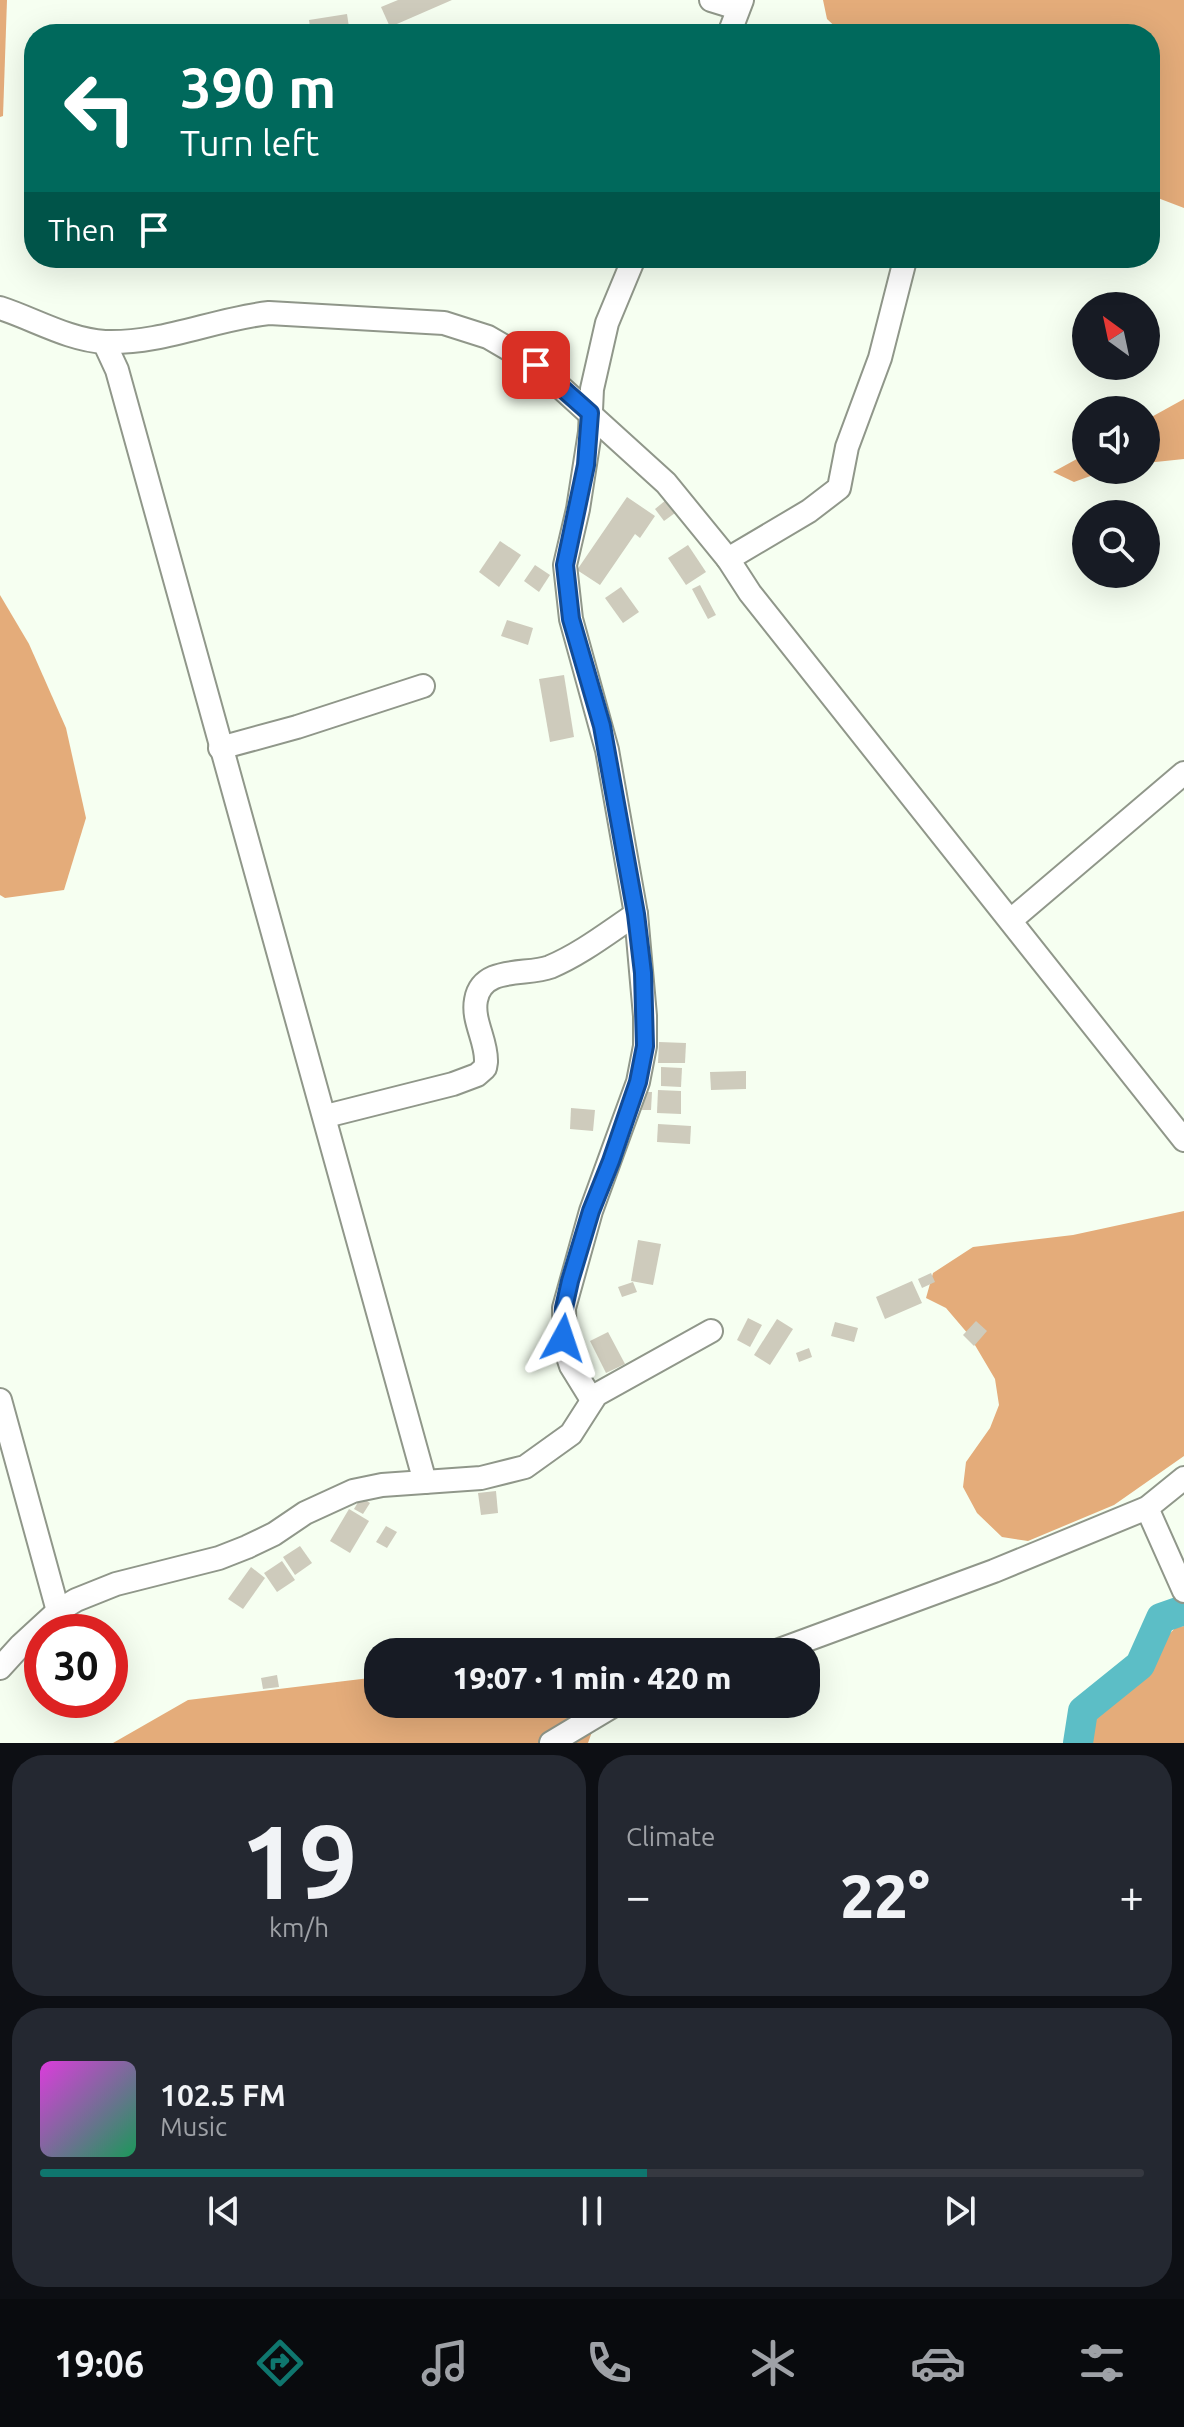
<!DOCTYPE html>
<html lang="en">
<head>
<meta charset="utf-8">
<style>
  :root { --surface:#171b24; --page:#242831; --text:#f1f3f6; --muted:#9ea1a6; --line:#363941; --accent:#0f766e }
  body { margin:0; font-family:Ubuntu,sans-serif; background:var(--page); color:var(--text); height:100vh; display:flex; flex-direction:column; font-size:30px; white-space:nowrap }
  * { box-sizing:border-box; margin:0 }
  p { font-size:26px; color:var(--muted) }
  .icon { flex:none; width:44px; height:44px; fill:none; stroke:currentColor; stroke-width:2; stroke-linecap:round; stroke-linejoin:round }
  .map { position:relative; height:1743px; overflow:hidden }
  .drawer { display:flex; flex-direction:column; gap:12px; padding:12px; background:#0d0f14; flex:1 }
  .drawer>* { flex:none }
  .hud { position:absolute; left:24px; top:24px; width:1136px; height:244px; border-radius:32px; box-shadow:0 8px 32px #0002; background:#00695c; color:#fff; overflow:hidden }
  .needle { width:52px; rotate:327deg }
  .buttons { position:absolute; left:1072px; top:292px; display:grid; gap:16px }
  .buttons a { display:grid; place-items:center; width:88px; height:88px; border-radius:50%; background:var(--surface); box-shadow:0 8px 32px #0002; font-size:40px }
  .speed { position:absolute; left:24px; top:1614px; display:flex; gap:16px; font-size:40px; font-weight:700; text-align:center }
  .speed>* { display:grid; place-content:center; width:104px; height:104px; border-radius:50%; background:var(--surface); box-shadow:0 8px 32px #0002; line-height:1 }
  .speed .limit { border:12px solid #d22; background:#fff; color:#111 }
  .pin { position:absolute; display:grid; place-items:center; width:68px; height:68px; color:#fff; margin:-34px; border-radius:16px; box-shadow:0 4px 12px #0006 }
  .me { position:absolute; width:88px; margin:-44px; rotate:5deg; stroke-linejoin:round; filter:drop-shadow(0 0 6px #0008) }
  .turn { display:flex; align-items:center; gap:28px; height:168px; padding:0 24px; font-size:36px }
  .turn .icon { width:104px; height:104px; stroke-width:2.5 }
  .turn b { display:block; font-size:56px; line-height:68px }
  .then { display:flex; align-items:center; height:76px; padding:0 24px; background:#0003; gap:16px; font-size:30px }
  .big { font-size:60px; font-weight:800; line-height:1.1 }
  .drawer .tile { flex:1; display:flex; flex-direction:column; justify-content:center; gap:12px; min-width:0; padding:0 28px; border-radius:32px; background:var(--page) }
  .drawer .dial { align-items:center; gap:0 }
  .dial b { font-size:104px; line-height:1 }
  .song { display:flex; align-items:center; gap:24px }
  .cover { width:96px; height:96px; border-radius:12px; background:linear-gradient(135deg,hsl(300 70% 55%),hsl(150 70% 35%)) }
  .played { height:8px; border-radius:4px; background:linear-gradient(90deg,var(--accent) 55%,var(--line) 55%) }
  .keys { display:flex; justify-content:space-around; direction:ltr }
  .heat { display:flex; justify-content:space-between; align-items:center; font-size:44px; direction:ltr }
  .drawer .tiles { flex:1; display:grid; gap:12px; grid-template-columns:1fr 1fr }
  .tile:last-child { grid-column:span 2 }
  .trip { position:absolute; left:364px; top:1638px; width:456px; height:80px; border-radius:32px; background:var(--surface); box-shadow:0 8px 32px #0002; font-weight:800; line-height:80px; text-align:center }
  .menu { display:flex; height:128px; justify-content:space-around; align-items:center; background:#090b0e; color:var(--muted) }
  .menu .icon { width:56px; height:56px }
  .menu .current { color:var(--accent) }
  .menu b { font-size:36px; color:var(--text) }
  .map>svg:first-child { display:block }
</style>
</head>
<body>
<div class="map">
<svg width="1184" height="1743" viewBox="0 0 1184 1743">
  <rect width="100%" height="100%" fill="#f6fff1"/>
  <g fill="#e4ac7a">
    <polygon points="0,0 7,0 3,116 0,117"/>
    <polygon points="823,0 1184,0 1184,208 1150,195 1150,34 843,34 827,19"/>
    <polygon points="1184,399 1184,459 1146,463 1146,420"/>
    <polygon points="1086,454 1086,470 1107,470 1074,482 1053,472"/>
    <polygon points="0,595 29,644 66,728 86,818 64,890 5,898 0,895"/>
    <polygon points="1184,1211 1184,1456 1114,1505 1028,1541 1002,1537 977,1513 963,1487 966,1462 990,1428 999,1405 995,1379 969,1335 946,1308 926,1298 933,1273 973,1247 1073,1235"/>
    <polygon points="1184,1626 1184,1743 1085,1743 1096,1704 1141,1665 1175,1628"/>
    <polygon points="378,1677 378,1704 602,1704 588,1743 113,1743 188,1700"/>
  </g>
  <g fill="none" stroke-linecap="round" stroke-linejoin="round">
    <polyline stroke="#5cbec6" stroke-width="30" points="1078,1743 1083,1711 1140,1665 1161,1618 1184,1610"/>
  </g>
  <g fill="#cecbbc">
    <polygon points="398,0 452,0 390,27 381,7"/>
    <polygon points="347,14 350,34 311,34 309,20"/>
    <polygon points="627,497 655,516 640,538 635,534 600,585 577,570"/>
    <polygon points="666,500 675,513 664,521 655,509"/>
    <polygon points="500,541 521,555 499,587 479,572"/>
    <polygon points="688,545 706,572 686,585 668,558"/>
    <polygon points="535,565 550,575 539,592 524,581"/>
    <polygon points="700,585 716,615 708,619 692,589"/>
    <polygon points="621,587 639,612 623,623 605,598"/>
    <polygon points="507,620 533,628 528,645 501,636"/>
    <polygon points="564,675 574,737 550,742 539,679"/>
    <polygon points="659,1042 686,1043 685,1063 658,1063"/>
    <polygon points="661,1067 682,1068 681,1087 661,1086"/>
    <polygon points="746,1071 746,1089 711,1090 710,1072"/>
    <polygon points="658,1090 681,1091 681,1114 657,1113"/>
    <polygon points="643,1092 652,1092 651,1110 642,1110"/>
    <polygon points="571,1108 595,1110 593,1131 570,1129"/>
    <polygon points="658,1124 691,1126 690,1144 657,1142"/>
    <polygon points="638,1240 661,1244 653,1285 631,1281"/>
    <polygon points="931,1273 935,1282 922,1288 918,1279"/>
    <polygon points="912,1281 922,1303 885,1319 876,1297"/>
    <polygon points="633,1282 637,1292 622,1297 618,1287"/>
    <polygon points="748,1318 762,1325 750,1347 737,1340"/>
    <polygon points="777,1319 793,1329 770,1365 754,1355"/>
    <polygon points="976,1321 987,1331 974,1346 963,1335"/>
    <polygon points="835,1322 858,1328 854,1342 831,1336"/>
    <polygon points="608,1332 625,1364 606,1373 590,1341"/>
    <polygon points="809,1348 812,1357 799,1362 796,1353"/>
    <polygon points="496,1491 498,1513 481,1515 478,1493"/>
    <polygon points="361,1497 370,1503 363,1514 354,1509"/>
    <polygon points="349,1509 369,1521 350,1553 330,1541"/>
    <polygon points="386,1526 397,1532 387,1548 376,1542"/>
    <polygon points="300,1546 312,1563 295,1575 283,1557"/>
    <polygon points="282,1561 295,1580 277,1592 264,1573"/>
    <polygon points="251,1567 265,1578 243,1609 228,1599"/>
    <polygon points="277,1675 279,1687 263,1689 261,1678"/>
  </g>
  <g fill="none" stroke-linecap="round" stroke-linejoin="round">
    <g stroke="#90978a" stroke-width="26">
      <g id="minor">
        <polyline points="711,0 737,8"/>
        <polyline points="729,34 742,0"/>
        <path d="M0 308C34 319 69 340 105 342 162 344 214 319 269 313L444 323 488 337 536 365 666 483 728 559 750 593 1184 1140"/>
        <polyline points="104,342 117,370 425,1482"/>
        <polyline points="728,559 809,511 839,488 847,447 880,358 905,260 898,258"/>
        <polyline points="220,748 297,727 423,686"/>
        <polyline points="1011,920 1184,773"/>
        <path d="M326 1116 453 1084 477 1075 485 1068 486 1062C487 1041 472 1021 476 1000 482 965 527 976 550 967 581 954 609 932 636 914"/>
        <polyline points="0,1400 58,1611"/>
        <polyline points="592,1400 571,1366 565,1348 564,1308 591,1211 638,1082 645,1046 645,1016 636,914 607,750 571,619 565,565 578,509 590,432 592,389 607,323 634,258"/>
        <polyline points="1147,1508 1184,1591"/>
        <polyline points="774,1652 994,1571 1147,1508 1184,1478"/>
        <polyline points="0,1668 21,1645 58,1611 76,1600 116,1584 219,1558 247,1547 274,1534 305,1513 353,1491 382,1485 481,1478 525,1467 571,1434 596,1395 711,1331"/>
        <polyline points="551,1743 616,1704"/>
      </g>
    </g>
    <use href="#minor" stroke="#fff" stroke-width="22"/>
  </g>
  <g fill="none" stroke-linecap="round" stroke-linejoin="round">
    <g stroke="#114b97" stroke-width="20">
      <polyline id="route" points="536,365 590,413 586,465 565,565 571,619 602,726 636,914 643,973 645,1046 638,1082 611,1161 591,1211 570,1281 564,1308 563,1338"/>
    </g>
    <use href="#route" stroke="#1a73e8" stroke-width="14"/>
  </g>
</svg>
<div class="buttons">
<a><svg class="needle" viewBox="-14 -14 28 28"><path d="M0-13l5 13h-10z" fill="#e53935"/><path d="M0 13l5-13h-10z" fill="#9ea1a6"/></svg></a>
<a><svg class="icon" aria-label="sound" viewBox="0 0 24 24"><path d="M4 9h4l5-4v14l-5-4H4zM17 9q2 3 0 6"/></svg></a>
<a><svg class="icon" aria-label="search" viewBox="0 0 24 24"><circle cx="10" cy="10" r="6"/><path d="M15 15l6 6"/></svg></a>
</div>
<div class="speed"><div class="limit">30</div></div>
<div class="pin" style="left:536px;top:365px;background:#d93025"><svg class="icon" aria-label="arrive" viewBox="0 0 24 24"><path d="M6 21V4h12l-3 4 3 4H6"/></svg></div>
<svg class="me" style="left:563px;top:1338px" viewBox="-20 -20 40 40"><path d="M0-17L14 15 0 8-14 15z" fill="#1a73e8" stroke="#fff" stroke-width="4"/></svg>
<div class="trip">19:07 · 1 min · 420 m</div>
<div class="hud">
<div class="turn"><svg class="icon" aria-label="left" viewBox="0 0 24 24"><path d="M17 20v-9H6M10 6l-5 5 5 5"/></svg><div><b>390 m</b>Turn left</div></div>
<div class="then">Then<svg class="icon" aria-label="arrive" viewBox="0 0 24 24"><path d="M6 21V4h12l-3 4 3 4H6"/></svg></div>
</div>
</div>
<section class="drawer">
<div class="tiles">
<div class="tile dial"><b>19</b><p>km/h</p></div>
<div class="tile"><p>Climate</p>
<div class="heat"><a>−</a><b class="big">22°</b><a>+</a></div>
</div>
<div class="tile">
<div class="song"><i class="cover"></i><div><b>102.5 FM</b><p>Music</p></div></div>
<div class="played"></div>
<div class="keys"><svg class="icon" aria-label="previous" viewBox="0 0 24 24"><path d="M18 5L8 12l10 7zM5 5v14"/></svg><svg class="icon" aria-label="pause" viewBox="0 0 24 24"><path d="M8 5v14M16 5v14"/></svg><svg class="icon" aria-label="next" viewBox="0 0 24 24"><path d="M6 5l10 7-10 7zM19 5v14"/></svg></div>
</div>
</div>
</section>
<nav class="menu">
<b>19:06</b>
<svg class="icon current" aria-label="directions" viewBox="0 0 24 24"><path d="M12 3l9 9-9 9-9-9zM9 14v-3h6M13 9l2 2-2 2"/></svg>
<svg class="icon" aria-label="music" viewBox="0 0 24 24"><path d="M9 18V5l10-2v13"/><circle cx="6" cy="18" r="3"/><circle cx="16" cy="16" r="3"/></svg>
<svg class="icon" aria-label="phone" viewBox="0 0 24 24"><path d="M5 4h4l2 5-3 2q2 4 5 5l2-3 5 2v4C11 20 4 13 5 4z"/></svg>
<svg class="icon" aria-label="climate" viewBox="0 0 24 24"><path d="M12 3v18M4 7l16 10M4 17L20 7"/></svg>
<svg class="icon" aria-label="car" viewBox="0 0 24 24"><path d="M5 17H2v-5l4-1 3-4h7l3 4 3 1v5h-3M9 17h6M6 11h13"/><circle cx="7" cy="17" r="2"/><circle cx="17" cy="17" r="2"/></svg>
<svg class="icon" aria-label="filters" viewBox="0 0 24 24"><path d="M4 7h16M4 17h16"/><circle cx="9" cy="7" r="2"/><circle cx="15" cy="17" r="2"/></svg>
</nav>
</body>
</html>
